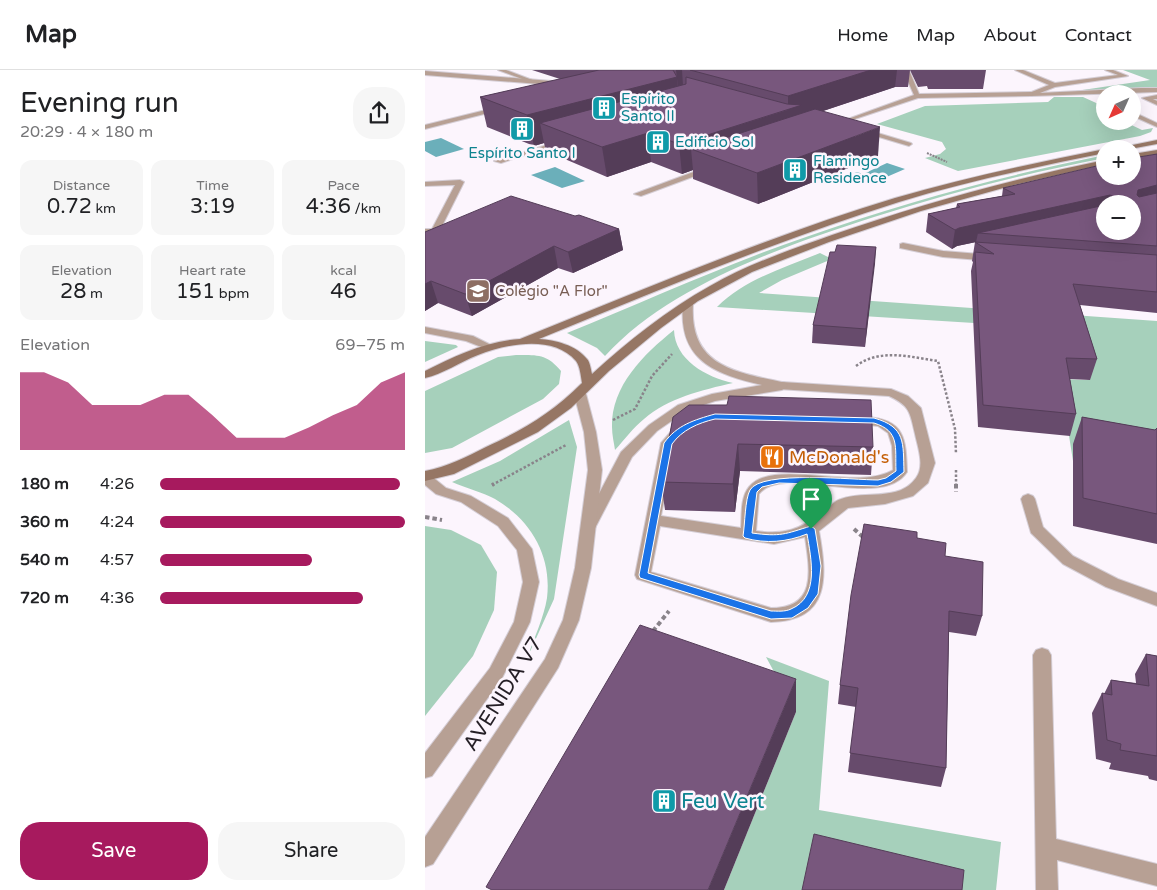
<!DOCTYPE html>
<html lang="en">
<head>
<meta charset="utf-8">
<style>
  :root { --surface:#fff; --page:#f6f6f6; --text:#202124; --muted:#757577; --line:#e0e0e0; --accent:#a71a5e }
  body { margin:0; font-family:"Varela Round",sans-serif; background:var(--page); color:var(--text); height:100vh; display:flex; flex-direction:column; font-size:19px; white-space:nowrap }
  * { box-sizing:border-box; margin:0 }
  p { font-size:16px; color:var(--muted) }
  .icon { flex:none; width:28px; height:28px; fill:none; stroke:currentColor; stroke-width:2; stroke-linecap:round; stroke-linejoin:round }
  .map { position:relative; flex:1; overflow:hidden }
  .side { display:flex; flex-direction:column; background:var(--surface); width:425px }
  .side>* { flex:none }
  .needle { width:32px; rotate:225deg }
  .controls { position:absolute; left:671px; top:15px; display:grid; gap:10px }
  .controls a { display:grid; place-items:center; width:45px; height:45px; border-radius:50%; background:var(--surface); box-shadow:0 5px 20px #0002; font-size:25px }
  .pin { position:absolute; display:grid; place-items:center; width:42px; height:42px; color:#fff; margin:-51px -21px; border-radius:50% 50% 50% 0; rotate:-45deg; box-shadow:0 0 5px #0007 }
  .pin .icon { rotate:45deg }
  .round { display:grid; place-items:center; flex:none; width:52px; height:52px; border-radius:20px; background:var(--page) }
  .summary { display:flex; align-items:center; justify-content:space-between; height:85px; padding:0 20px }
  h1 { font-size:28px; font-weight:600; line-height:38px }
  .stats { display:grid; grid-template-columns:repeat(3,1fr); gap:8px; height:85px; padding:5px 20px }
  .stats div { display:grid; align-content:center; border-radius:12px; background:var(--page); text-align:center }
  .stats b { font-size:21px; font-weight:600 }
  .stats small { font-size:14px; font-weight:400 }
  .stats p { font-size:14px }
  .chart { height:140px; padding:10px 20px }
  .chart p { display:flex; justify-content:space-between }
  .chart svg { width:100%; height:90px; margin-top:5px; fill:var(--accent); opacity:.7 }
  .button { display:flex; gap:10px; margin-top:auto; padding:10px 20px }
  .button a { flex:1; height:58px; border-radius:20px; background:var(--accent); color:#fff; font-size:20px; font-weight:600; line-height:58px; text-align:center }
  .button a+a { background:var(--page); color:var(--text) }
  ul { padding:0 20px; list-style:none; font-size:16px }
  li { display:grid; grid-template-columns:80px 60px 1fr; align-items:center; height:38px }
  li i { height:12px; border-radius:6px; background:var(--accent) }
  header { display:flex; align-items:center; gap:30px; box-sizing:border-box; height:70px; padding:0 25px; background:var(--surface); border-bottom:1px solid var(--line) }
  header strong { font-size:24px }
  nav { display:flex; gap:28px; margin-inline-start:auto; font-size:18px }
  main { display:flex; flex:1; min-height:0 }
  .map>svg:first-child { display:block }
  .green { fill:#a6d0bb }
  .water { fill:#6bafba }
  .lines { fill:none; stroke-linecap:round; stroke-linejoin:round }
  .service-casing { stroke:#d5ced6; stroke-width:2 }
  .minor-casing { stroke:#d5ced6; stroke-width:2 }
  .tertiary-casing { stroke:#d5ced6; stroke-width:2 }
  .secondary-casing { stroke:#d5ced6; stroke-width:2 }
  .path-far2 { stroke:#89838a; stroke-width:2; stroke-dasharray:2 1; stroke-linecap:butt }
  .path-far1 { stroke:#89838a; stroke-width:2.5; stroke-dasharray:2.5 2; stroke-linecap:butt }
  .path { stroke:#89838a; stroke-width:4; stroke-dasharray:4.5 3; stroke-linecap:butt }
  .service { fill:#b7a094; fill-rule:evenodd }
  .minor { fill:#b7a094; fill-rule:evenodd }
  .tertiary { fill:#b7a094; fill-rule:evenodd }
  .secondary { fill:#967664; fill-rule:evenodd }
  .wall { fill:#674b6c; fill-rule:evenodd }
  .shaded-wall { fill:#543d58 }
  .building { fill:#78577d; stroke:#543d58 }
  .route { fill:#1a73e8; stroke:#fff; fill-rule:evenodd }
  .labels { text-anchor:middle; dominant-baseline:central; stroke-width:5; stroke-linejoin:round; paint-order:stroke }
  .far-culture-label { font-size:15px; fill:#0d838f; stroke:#fcf5fd; text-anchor:start }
  .far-education-label { font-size:15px; fill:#785e54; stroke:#fcf5fd; text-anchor:start }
  .food-label { font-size:18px; fill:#c56008; stroke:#fcf5fd; text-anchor:start }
  .near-street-label { font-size:21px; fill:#251f26; stroke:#fcf5fd }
  .near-culture-label { font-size:21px; fill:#0d838f; stroke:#fcf5fd; text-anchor:start }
</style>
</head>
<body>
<header>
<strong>Map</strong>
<nav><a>Home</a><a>Map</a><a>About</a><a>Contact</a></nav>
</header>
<main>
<section class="side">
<div class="summary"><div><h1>Evening run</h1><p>20:29 · 4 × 180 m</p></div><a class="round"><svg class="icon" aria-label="share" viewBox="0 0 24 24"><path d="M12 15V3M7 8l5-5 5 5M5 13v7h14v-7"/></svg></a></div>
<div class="stats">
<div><p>Distance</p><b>0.72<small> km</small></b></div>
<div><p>Time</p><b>3:19</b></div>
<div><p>Pace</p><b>4:36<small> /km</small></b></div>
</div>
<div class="stats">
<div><p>Elevation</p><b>28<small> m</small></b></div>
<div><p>Heart rate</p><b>151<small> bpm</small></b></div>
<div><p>kcal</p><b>46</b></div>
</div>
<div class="chart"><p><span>Elevation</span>69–75 m</p>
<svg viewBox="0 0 160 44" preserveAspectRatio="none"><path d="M0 44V6L10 6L20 11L30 22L40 22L50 22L60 17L70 17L80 27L90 38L100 38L110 38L120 33L130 27L140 22L150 11L160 6V44z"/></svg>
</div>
<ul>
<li><b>180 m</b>4:26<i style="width:98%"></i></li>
<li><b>360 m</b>4:24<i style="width:100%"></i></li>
<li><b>540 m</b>4:57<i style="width:62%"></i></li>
<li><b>720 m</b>4:36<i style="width:83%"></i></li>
</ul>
<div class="button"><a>Save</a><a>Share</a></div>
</section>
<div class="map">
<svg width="732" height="820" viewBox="0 0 732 820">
  <rect width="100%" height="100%" fill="#fcf5fd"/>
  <g class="green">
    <path d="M698,0H732V18C703,18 674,23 644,22L725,10Z"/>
    <polygon points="629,27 658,27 680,37 680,51 698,51 717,60 728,58 726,62 715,66 533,101 500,88 515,84 521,79 517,72 452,54 500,36 623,32"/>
    <path d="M680,85V88C602,103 525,123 449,147C359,176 245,215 180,286L172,278L142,263C221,231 299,195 381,167C479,132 578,106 680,85Z"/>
    <path d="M395,183L407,189L357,210L334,223L732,251V376L672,394L648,391L635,309L664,310L549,253L292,237C320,209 359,198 395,183Z"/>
    <path d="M249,260C250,290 281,307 308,313C277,320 243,328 219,349C208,358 200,369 190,380C189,373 187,365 187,357C186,316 219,284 249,260Z"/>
    <polygon points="0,271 31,275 33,277 0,292"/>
    <path d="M91,285C113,285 122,284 136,301L134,314L118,329L27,378L0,383V321L73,287Z"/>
    <path d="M144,350L152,377L129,529L103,586C109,568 119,547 122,528C127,486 106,450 70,429C57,422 41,418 27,412L75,391Z"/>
    <polygon points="0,456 26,460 56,475 72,502 69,540 48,586 0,646"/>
    <polygon points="341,587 404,611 394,740 576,772 571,820 299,820 371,642"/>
  </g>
  <g class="water">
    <polygon points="16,68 39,79 11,87 0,81 0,72"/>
    <polygon points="462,93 480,99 450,112 427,104 432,102 438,104"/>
    <polygon points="130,97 160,111 137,118 106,105"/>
  </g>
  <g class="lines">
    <defs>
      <g id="service">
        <polygon points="73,0 81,0 110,11 105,12"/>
        <polygon points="590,0 598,0 630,13 693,5 680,0 688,0 703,6 630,17 615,23 716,18 732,18 732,22 606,26 604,23 624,15"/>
        <polygon points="732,25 732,29 728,29 732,31 732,35 717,28"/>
        <polygon points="708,42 732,53 732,57 708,46"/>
        <polygon points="35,110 39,112 14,162 10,165 0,165 0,159 7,159 30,115 0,116 0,112"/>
        <path d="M357,312L466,319L483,326L496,338L510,393L503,413L488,426L460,434L423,438L394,461C402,506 406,551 346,552L212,509L210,505L236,373L250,357H260L261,360L249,374L236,446L316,458C317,446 315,428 324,417C348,387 431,422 468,400L467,376L463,363L453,356L425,353L423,350C428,345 434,346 441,347C480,349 481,369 482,402C457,441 357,393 334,424L331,461C360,465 374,460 397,442C403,438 409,431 416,429C440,420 474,432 491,408C500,396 493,378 490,364C485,342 485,336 464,326L353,319L351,316L353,313ZM235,456L349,474L380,467C385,501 392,538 346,538L226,502Z"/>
      </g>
      <g id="minor">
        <polygon points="478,0 484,0 494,24 606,22 609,24 606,26 493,28 409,56 409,54 489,25"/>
        <polygon points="0,1 139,12 142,14 139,16 0,5"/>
        <polygon points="77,36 79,37 79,39 0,59 0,55"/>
        <polygon points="436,58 486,73 487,74 484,76 434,61 434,59"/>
        <polygon points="135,71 140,72 76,93 69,91"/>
        <polygon points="282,97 289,99 216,126 209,124"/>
        <polygon points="478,173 518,181 567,185 572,188 567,191 518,187 475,178 475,174"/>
        <path d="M263,231L268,234C264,298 313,302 361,313L363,316L357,320L290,331L261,341L232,361L207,387L169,460L164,461L159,460L157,456L196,382L224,355L253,335L287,324L337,315C289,304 253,290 258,234Z"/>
        <polygon points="603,424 608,426 610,429 618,457 648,486 693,509 732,523 732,536 681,517 638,494 606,463 596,429 598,426"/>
        <polygon points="617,578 623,580 626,585 631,769 732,794 732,816 632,790 633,820 611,820 608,585 611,580"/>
      </g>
      <g id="tertiary">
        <polygon points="0,257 48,266 70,277 64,280 41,271 0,263"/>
        <polygon points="155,320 161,324 171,362 177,400 166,498 154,550 133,598 8,794 0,797 0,767 120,589 138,550 150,498 163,400 159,362 149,324"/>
        <polygon points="0,403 5,405 21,418 46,426 83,448 107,479 114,512 105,552 77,608 7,706 0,708 0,683 65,598 89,552 98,512 92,480 73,456 36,432 11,424 0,415"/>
      </g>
      <g id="secondary">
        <polygon points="732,70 732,74 705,79 688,79"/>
        <path d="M680,79V83C611,97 542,111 474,132C351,171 233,220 114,269C130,270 151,275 162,289C165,292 166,300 167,304C203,271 242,240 285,216C323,194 365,180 407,165C496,134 587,109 680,90V94L589,115L496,141L404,172L327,202L273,231L236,258L184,301L146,338L113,362L29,404L0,411V401C22,397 41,387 61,377C99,359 126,344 157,313C156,307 155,296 151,291C128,264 81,274 53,285C35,292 18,304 0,308V301C30,286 61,271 95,269C219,219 342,167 470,128C539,108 609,93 680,79Z"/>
        <polygon points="732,80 732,84 708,88 708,84"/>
      </g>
    </defs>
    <use href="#service" class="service-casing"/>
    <use href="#minor" class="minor-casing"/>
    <use href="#tertiary" class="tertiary-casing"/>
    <use href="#secondary" class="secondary-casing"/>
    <polyline class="path-far2" points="502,83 522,92"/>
    <g class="path-far1">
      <path d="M431,296C455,278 485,287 513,291L530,359L531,384"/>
      <polyline points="188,350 210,339 227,306 247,284"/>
      <polyline points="531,400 531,415"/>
      <polyline points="67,415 141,375"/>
    </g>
    <g class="path">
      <polyline points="531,414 531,422"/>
      <polyline points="67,415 69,414"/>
      <polyline points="0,447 17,450"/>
      <polyline points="429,459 438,467"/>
      <polyline points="228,561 244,541"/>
    </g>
    <use href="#service" class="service"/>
    <use href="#minor" class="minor"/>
    <use href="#tertiary" class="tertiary"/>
    <use href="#secondary" class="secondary"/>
  </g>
  <g class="wall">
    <polygon points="107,0 485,0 483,17 470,17 398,41 453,86 333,134 268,109 268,100 257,104 226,92 182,107 121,81 119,73 109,76 62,57 55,27 135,9 132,8"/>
    <polygon points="485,0 561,0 558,19 503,19 502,16 493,17"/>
    <path d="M732,84V243L655,235L672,289L665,310L645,309L651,344L645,366L553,357L546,201L548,192L547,191L550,172H551L532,176L527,179L501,162L503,144L531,138L532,134L577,126L578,118ZM680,134H708L680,161Z"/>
    <polygon points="150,146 194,159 198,180 148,203 133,198 47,246 13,233 0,241 0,162"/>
    <polygon points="451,177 440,277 387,273 388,255 410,182"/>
    <polygon points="248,347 448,377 446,405 315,401 310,442 240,440 236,412"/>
    <polygon points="657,347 730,360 732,358 732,474 648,456 648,374"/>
    <polygon points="492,468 520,486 557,546 551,566 524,562 521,698 516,717 423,702 431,637 413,634 415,615"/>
    <polygon points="721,584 732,586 732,711 724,709 723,706 684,699 686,693 671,689 667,643 677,623 679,624 686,610 711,613 710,604"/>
  </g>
  <g class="shaded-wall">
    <polygon points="251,0 257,0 258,16 253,17"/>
    <polygon points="446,0 472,0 470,17 377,48 266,79 268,100 257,104 254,74 363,40 363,26"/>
    <polygon points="252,7 254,35 115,53 119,73 109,76 102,45"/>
    <polygon points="455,57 453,86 333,134 332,103"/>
    <polygon points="223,63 226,92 182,107 177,77"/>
    <polygon points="732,115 732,130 708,137 713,120"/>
    <polygon points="685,125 682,134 680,134 680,141 553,163 551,172 532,176 527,179 530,160 534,158"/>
    <polygon points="194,159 198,180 148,203 143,182"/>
    <polygon points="129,176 133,198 47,246 40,224"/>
    <polygon points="451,177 450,194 440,277 441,259"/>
    <polygon points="6,211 13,233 0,241 0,214"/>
    <polygon points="313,374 315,401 310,442 308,414"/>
    <polygon points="371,609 371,642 299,820 283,820"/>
  </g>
  <g class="building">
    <polygon points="174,0 248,0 252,7 102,45 55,27"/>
    <polygon points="265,0 446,0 363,26"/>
    <polygon points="261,7 362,34 377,35 254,74 223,63 177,77 115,53 261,14"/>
    <polygon points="390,39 455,57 332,103 266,79"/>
    <polygon points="732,84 732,115 713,120 712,125 714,127 732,123 732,176 553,163 680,135 680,161 708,161 708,134 686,134 687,126 685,125 534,158 530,160 503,144 535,137 532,134 590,124 578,118 680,94 680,106 708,106 708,88"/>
    <polygon points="86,126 150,146 154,145 194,159 143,182 129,176 40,224 6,211 0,214 0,162"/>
    <polygon points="550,172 732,185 732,222 648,214 672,289 641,288 651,344 558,335 550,182 569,184"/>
    <polygon points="412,175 451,177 441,259 388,255 405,182 410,182"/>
    <polygon points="304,326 446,330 448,377 313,374 308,414 236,412 248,347 264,335 302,335"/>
    <polygon points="657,347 730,360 732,358 732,444 658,428"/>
    <polygon points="439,454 492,462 492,468 521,473 520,486 558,492 557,546 524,541 521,698 425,683 433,618 415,615 426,525"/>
    <polygon points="215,555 371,609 283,820 67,820 61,817"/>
    <polygon points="721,584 732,586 732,686 695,680 696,674 682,670 677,623 687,625 686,610 724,616"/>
    <polygon points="389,764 539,800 537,820 377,820"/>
  </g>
  <path class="route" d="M290,344L449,348C481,357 478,373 479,402L466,412L453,416L354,413L337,417L332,422L327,463C356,467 360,464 386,456L390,459L396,496L393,524L383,538L367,548L346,549L215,508L214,505L239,373C252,355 269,350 290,344ZM290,349L449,353C475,361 470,377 471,401L461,408L453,410C430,410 336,400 325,420C320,429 320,454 318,466L320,468C341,474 362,472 382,464C386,488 395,527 366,539C360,542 352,541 346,541L223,503L247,374C257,360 273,353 290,349Z"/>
  <defs>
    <symbol id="building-square" viewBox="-11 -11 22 22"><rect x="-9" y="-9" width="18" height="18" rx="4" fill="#0f9aa8" stroke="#fcf5fd"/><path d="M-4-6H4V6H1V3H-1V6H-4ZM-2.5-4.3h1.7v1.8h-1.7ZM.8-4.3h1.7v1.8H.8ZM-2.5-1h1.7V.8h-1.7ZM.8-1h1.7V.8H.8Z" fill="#fff"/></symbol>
    <symbol id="school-square" viewBox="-11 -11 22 22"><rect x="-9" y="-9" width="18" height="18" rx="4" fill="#8d6e63" stroke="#fcf5fd"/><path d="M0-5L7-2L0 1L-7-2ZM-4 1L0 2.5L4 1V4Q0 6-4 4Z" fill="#fff"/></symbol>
    <symbol id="restaurant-square" viewBox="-11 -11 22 22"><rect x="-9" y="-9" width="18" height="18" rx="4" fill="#e8710a" stroke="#fcf5fd"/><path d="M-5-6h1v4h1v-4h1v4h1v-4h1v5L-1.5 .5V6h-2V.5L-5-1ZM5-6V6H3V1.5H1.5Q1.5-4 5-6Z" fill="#fff"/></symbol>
  </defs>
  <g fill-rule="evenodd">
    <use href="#building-square" x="165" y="24" width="28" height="28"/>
    <use href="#building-square" x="83" y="45" width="28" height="28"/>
    <use href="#building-square" x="219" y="58" width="28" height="28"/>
    <use href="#building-square" x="356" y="86" width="28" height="28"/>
    <use href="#school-square" x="39" y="207" width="28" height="28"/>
    <use href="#restaurant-square" x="333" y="373" width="28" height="28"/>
    <use href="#building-square" x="225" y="717" width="28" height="28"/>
  </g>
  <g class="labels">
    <g class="far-culture-label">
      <text x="196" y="29">Espírito<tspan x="196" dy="17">Santo II</tspan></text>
      <text x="250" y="72">Edificio Sol</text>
      <text x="97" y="83" text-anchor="middle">Espírito Santo I</text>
      <text x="388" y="91">Flamingo<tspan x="388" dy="17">Residence</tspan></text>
    </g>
    <g class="far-education-label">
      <text x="70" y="221">Colégio "A Flor"</text>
    </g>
    <g class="food-label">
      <text x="364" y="387">McDonald's</text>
    </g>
    <g class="near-street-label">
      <text transform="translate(78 624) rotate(-58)">AVENIDA V7</text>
    </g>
    <g class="near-culture-label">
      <text x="256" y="731">Feu Vert</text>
    </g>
  </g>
</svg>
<div class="controls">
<a><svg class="needle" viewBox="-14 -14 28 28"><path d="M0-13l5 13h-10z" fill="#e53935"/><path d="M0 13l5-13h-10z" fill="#757577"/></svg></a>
<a>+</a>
<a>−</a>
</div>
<div class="pin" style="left:386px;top:459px;background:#1e9e55"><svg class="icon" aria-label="arrive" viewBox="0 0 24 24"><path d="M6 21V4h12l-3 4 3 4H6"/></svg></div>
</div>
</main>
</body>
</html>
